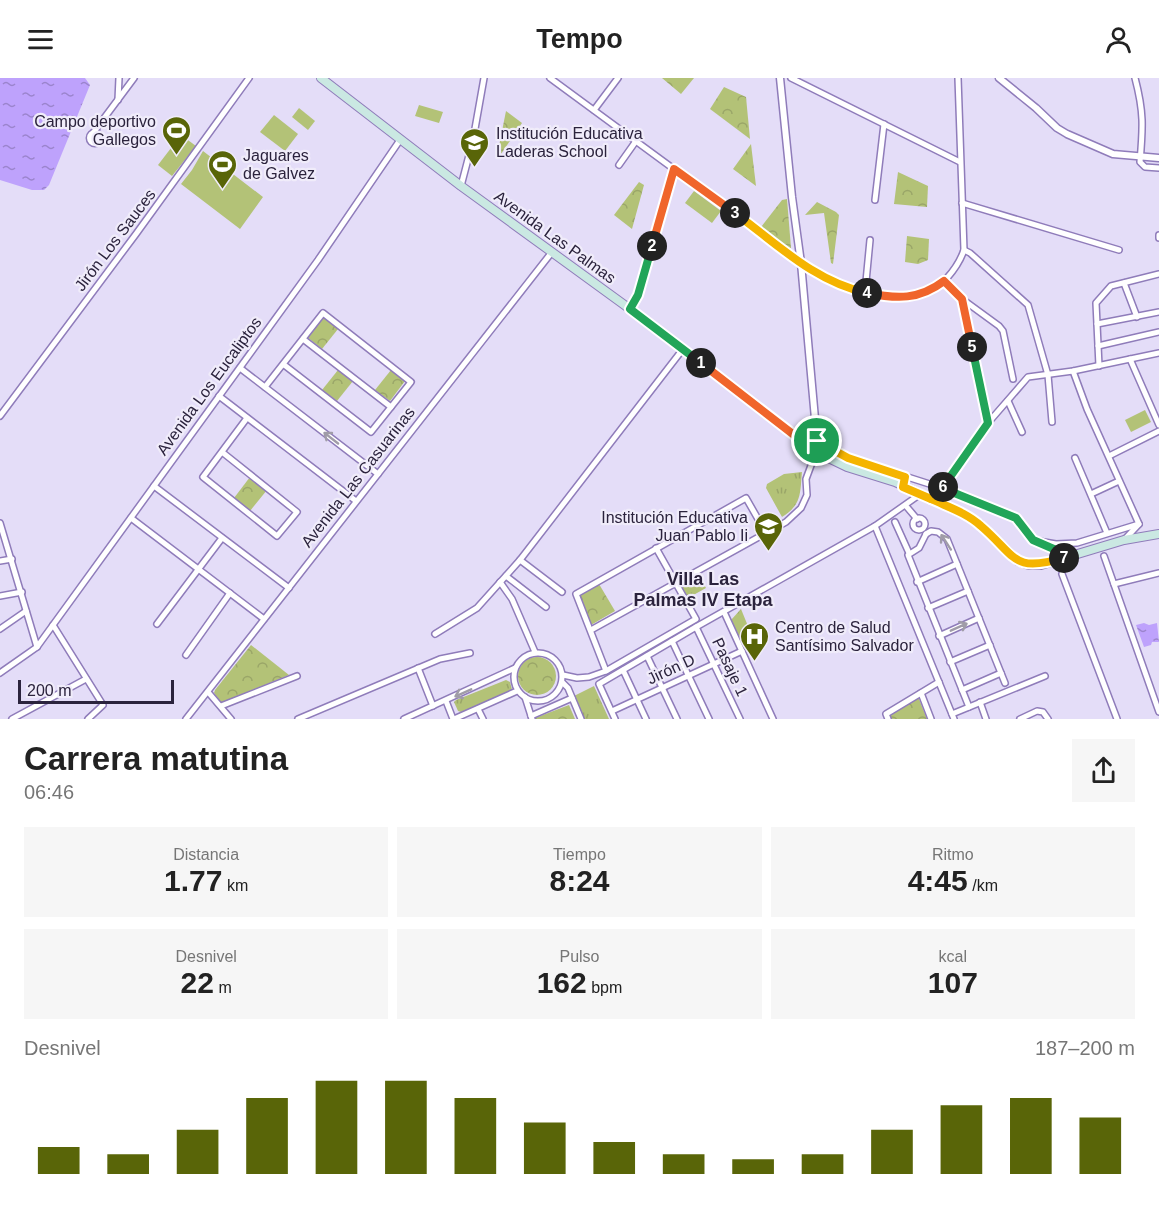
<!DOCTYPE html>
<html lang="es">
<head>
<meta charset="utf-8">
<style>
  :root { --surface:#fff; --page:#f6f6f6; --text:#222; --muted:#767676; --accent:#596508 }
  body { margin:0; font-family:Arial,sans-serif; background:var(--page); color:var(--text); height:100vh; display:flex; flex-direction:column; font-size:22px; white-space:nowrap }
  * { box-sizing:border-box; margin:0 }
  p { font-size:20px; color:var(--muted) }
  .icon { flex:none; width:33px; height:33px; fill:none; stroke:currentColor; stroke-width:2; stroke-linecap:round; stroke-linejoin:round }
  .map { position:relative; height:641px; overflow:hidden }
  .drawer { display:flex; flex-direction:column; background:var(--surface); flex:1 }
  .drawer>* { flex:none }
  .scale { position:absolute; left:18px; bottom:15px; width:156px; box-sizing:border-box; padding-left:6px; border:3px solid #2b233d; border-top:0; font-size:16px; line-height:21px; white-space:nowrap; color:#2b233d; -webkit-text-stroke:4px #f0ecfa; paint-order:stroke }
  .pin { position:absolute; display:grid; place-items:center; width:51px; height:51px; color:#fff; margin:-26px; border:3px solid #fff; border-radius:50%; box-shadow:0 2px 6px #0007 }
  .km { position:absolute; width:30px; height:30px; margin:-15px; border-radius:50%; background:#222; color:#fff; font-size:16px; line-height:30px; text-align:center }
  .round { display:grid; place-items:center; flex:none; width:63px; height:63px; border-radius:0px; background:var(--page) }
  .head { display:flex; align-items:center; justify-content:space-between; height:102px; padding:0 24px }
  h1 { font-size:33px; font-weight:800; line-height:45px }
  .stats { display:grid; grid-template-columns:repeat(3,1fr); gap:9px; height:102px; padding:6px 24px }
  .stats div { display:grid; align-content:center; border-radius:0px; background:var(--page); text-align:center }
  .stats b { font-size:30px; font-weight:800 }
  .stats small { font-size:16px; font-weight:400 }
  .stats p { font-size:16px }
  .chart { height:168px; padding:12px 24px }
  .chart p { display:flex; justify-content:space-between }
  .chart svg { width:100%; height:108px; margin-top:6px; stroke:var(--accent); stroke-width:6 }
  header { display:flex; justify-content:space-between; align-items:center; height:78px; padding:0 24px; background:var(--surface); font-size:27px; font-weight:800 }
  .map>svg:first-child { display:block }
  .grass { fill:url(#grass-tufts) }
  .park { fill:url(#park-crowns) }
  .garden { fill:#b3c277 }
  .water { fill:url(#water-ripples) }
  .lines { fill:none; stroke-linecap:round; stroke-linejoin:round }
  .minor-casing { stroke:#8f7cba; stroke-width:8 }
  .tertiary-casing { stroke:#8f7cba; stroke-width:9 }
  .secondary-casing { stroke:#8f7cba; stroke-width:10 }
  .minor { stroke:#fff; stroke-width:5 }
  .tertiary { stroke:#fff; stroke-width:6 }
  .secondary { stroke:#cae8e2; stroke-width:8 }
  .oneway { stroke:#a09ca8 }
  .split-1-casing { stroke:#fff; stroke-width:12 }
  .split-2-casing { stroke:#fff; stroke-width:12 }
  .split-3-casing { stroke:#fff; stroke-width:12 }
  .split-4-casing { stroke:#fff; stroke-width:12 }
  .split-5-casing { stroke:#fff; stroke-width:12 }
  .split-6-casing { stroke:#fff; stroke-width:12 }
  .split-7-casing { stroke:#fff; stroke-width:12 }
  .split-8-casing { stroke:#fff; stroke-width:12 }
  .split-9-casing { stroke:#fff; stroke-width:12 }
  .split-1 { stroke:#f0652b; stroke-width:8 }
  .split-2 { stroke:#22a559; stroke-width:8 }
  .split-3 { stroke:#f0652b; stroke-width:8 }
  .split-4 { stroke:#f5b400; stroke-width:8 }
  .split-5 { stroke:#f0652b; stroke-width:8 }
  .split-6 { stroke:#22a559; stroke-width:8 }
  .split-7 { stroke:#22a559; stroke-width:8 }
  .split-8 { stroke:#f5b400; stroke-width:8 }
  .split-9 { stroke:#f5b400; stroke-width:8 }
  .labels { text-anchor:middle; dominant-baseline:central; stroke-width:4.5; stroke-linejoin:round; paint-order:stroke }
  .poi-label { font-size:16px; fill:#2b233d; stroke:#f0ecfa; text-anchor:start }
  .street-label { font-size:16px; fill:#2b233d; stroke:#f0ecfa }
  .neighbourhood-label { font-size:18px; font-weight:bold; fill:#2b233d; stroke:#f0ecfa }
</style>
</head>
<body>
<header><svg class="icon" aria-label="menu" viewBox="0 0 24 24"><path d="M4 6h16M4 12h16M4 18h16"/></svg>Tempo<svg class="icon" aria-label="person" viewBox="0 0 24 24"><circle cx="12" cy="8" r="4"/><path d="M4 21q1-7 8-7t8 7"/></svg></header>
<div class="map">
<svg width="1159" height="641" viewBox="0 0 1159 641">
  <defs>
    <pattern id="grass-tufts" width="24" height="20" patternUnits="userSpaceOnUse" patternTransform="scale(1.5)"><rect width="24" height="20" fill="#b3c277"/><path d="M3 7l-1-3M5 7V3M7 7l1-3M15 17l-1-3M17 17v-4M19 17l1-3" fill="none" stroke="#9aa668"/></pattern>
    <pattern id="park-crowns" width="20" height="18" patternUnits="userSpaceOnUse" patternTransform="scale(1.5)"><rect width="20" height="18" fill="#b3c277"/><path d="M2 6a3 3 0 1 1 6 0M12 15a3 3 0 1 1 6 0" fill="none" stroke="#9aa668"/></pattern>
    <pattern id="water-ripples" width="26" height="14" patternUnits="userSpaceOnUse" patternTransform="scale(1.5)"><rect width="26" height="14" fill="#bea2fc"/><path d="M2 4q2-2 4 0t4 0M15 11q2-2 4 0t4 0" fill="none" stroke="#9b84cd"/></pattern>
  </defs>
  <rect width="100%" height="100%" fill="#e4ddf8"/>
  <g class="grass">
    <path d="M802,394C800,415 802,427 782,439L766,410L767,406L784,396Z"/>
    <polygon points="698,496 706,510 688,520 680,506"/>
    <polygon points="506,602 510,604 512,612 511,614 461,634 458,633 454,624 456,622"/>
    <polygon points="594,608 609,641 583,641 574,618"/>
  </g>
  <g class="park">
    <polygon points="662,0 694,0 681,16"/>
    <polygon points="724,9 746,19 750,61 710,31"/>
    <polygon points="506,33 522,45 499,79 497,78"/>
    <polygon points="751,66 756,108 733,91"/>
    <polygon points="898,94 928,108 927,129 894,126"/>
    <polygon points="639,104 644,107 632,151 614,137"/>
    <polygon points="787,121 791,170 788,170 761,149 782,122"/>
    <polygon points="817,124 836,134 839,137 833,186 831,185 824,135 805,137"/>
    <polygon points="907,158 929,161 928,182 918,186 905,184"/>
    <polygon points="323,239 338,251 322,271 307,259"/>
    <polygon points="338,292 353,303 337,323 322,312"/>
    <polygon points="391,292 405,303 390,323 375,312"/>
    <polygon points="250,399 267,412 250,433 234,420"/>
    <polygon points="599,506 615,533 591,547 580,517"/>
    <polygon points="741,531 754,563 742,569 731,542"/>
    <polygon points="251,567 289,597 221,625 214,615 215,612"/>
    <circle cx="537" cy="598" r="19"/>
    <polygon points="916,620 919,621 927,641 891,641 891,637"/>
    <polygon points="569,627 575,641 535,641 535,640"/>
  </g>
  <g class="garden">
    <polygon points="419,27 443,34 439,45 415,38"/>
    <polygon points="299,30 315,43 308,52 292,39"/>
    <polygon points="274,37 298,56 285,73 260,54"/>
    <polygon points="181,57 196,68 172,98 158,87"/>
    <polygon points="203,73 263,119 240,151 181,106 192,92"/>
    <polygon points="694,113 721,133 712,145 685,125"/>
    <polygon points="1145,332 1151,344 1131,354 1125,342"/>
  </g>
  <g class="water">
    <polygon points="0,0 85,0 90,7 49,107 44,112 32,112 0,102"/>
    <polygon points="1144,545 1149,547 1157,545 1159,564 1152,564 1151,567 1144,569 1136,547"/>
  </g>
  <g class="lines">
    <defs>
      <g id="minor">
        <path d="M550,0L818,197C855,215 914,235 947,200C955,191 960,184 964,172L958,0"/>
        <polyline points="791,0 960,84"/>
        <path d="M1135,0C1144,34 1143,49 1140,84L1145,89L1159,90"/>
        <polyline points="118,22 119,0"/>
        <polyline points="594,32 618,0"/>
        <circle cx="95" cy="60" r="5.5"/>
        <polyline points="93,55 134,0"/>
        <polyline points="619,87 636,63"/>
        <polyline points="461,108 473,62 484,0"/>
        <polyline points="875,122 884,46"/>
        <polyline points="962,125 1119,172"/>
        <polyline points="1159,157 1159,160"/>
        <polyline points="964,172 970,175 1028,227 1048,297 1052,344"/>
        <polyline points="944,203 962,221 999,248 1003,253 1013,301"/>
        <polyline points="1124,205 1137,239"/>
        <polyline points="865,214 870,162"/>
        <polyline points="962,221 988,345"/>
        <polyline points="630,231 638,217 674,91"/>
        <polyline points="1097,246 1159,234"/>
        <polyline points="303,261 391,329"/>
        <polyline points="1098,268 1159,254"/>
        <polyline points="1130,281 1159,347"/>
        <polyline points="1099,288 1096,225 1111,208 1159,196"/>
        <polyline points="240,290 378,396"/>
        <polyline points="1073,293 1087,331 1139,446 1125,461"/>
        <polyline points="265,309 323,235 411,304 371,354 283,286"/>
        <polyline points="219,318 356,423"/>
        <polyline points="1008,323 1022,354"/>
        <polyline points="0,338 136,156 249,0"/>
        <polyline points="817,363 848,380 942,410 1013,439 1021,445 1033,462 1069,477"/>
        <polyline points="222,374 297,434 277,458 203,399 247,340"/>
        <polyline points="1109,378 1159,353"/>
        <polyline points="1075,380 1107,455"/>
        <polyline points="154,408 289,510"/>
        <polyline points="942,410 988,345 1028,299 1073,293 1159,275"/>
        <polyline points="1091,416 1119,403"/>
        <polyline points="906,428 917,441"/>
        <polyline points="131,440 264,541"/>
        <circle cx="919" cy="446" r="6"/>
        <polyline points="895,444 909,475"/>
        <polyline points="0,445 37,569"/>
        <polyline points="875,448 954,641"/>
        <polyline points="926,456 919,470 908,477 969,629"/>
        <polyline points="926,456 931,453 938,454 947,461 1005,605"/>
        <polyline points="1038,463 1056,466 1077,465 1139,446"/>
        <polyline points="1104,478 1159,634"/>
        <polyline points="520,482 562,514"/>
        <polyline points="0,483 12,481"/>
        <polyline points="1062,496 1117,641"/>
        <polyline points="506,498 546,529"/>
        <polyline points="500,504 512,521 535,574"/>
        <polyline points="917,504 957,486"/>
        <polyline points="1114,506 1159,495"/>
        <polyline points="0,518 22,514"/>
        <polyline points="928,530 968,513"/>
        <polyline points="724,534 773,641"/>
        <polyline points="157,546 222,460"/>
        <polyline points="53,547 103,627 88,641"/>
        <polyline points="696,549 740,641"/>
        <polyline points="0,551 26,533"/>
        <polyline points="591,552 786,444 801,430 807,417 806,401 816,374"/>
        <polyline points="435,556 477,530 520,482 683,271"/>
        <polyline points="939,558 979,540"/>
        <polyline points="672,563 709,641"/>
        <circle cx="538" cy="599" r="24"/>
        <polyline points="186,577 230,515"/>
        <polyline points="647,578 677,641"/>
        <polyline points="950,584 990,567"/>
        <polyline points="418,590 433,628"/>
        <polyline points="623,592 646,641"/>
        <polyline points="606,593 576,516 746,420 766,455"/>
        <polyline points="0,595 37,569 318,182 400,62"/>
        <polyline points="563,597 577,600 589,599 606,593 696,541 656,470"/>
        <polyline points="562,604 568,610 581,641"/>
        <polyline points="962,612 1001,595"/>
        <polyline points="208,614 231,641"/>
        <polyline points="921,615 931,641"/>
        <polyline points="525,619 532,641"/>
        <polyline points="446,623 453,641"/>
        <polyline points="980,624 986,641"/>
        <polyline points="221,628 297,598"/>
        <polyline points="478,631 483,641"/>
        <polyline points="612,633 742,573"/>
        <polyline points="952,636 1045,598"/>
        <polyline points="531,638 572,620"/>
        <polyline points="12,641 86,601"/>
        <polyline points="186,641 552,174"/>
        <polyline points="298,641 440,581 470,575"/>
        <polyline points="404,641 515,590"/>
        <polyline points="454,641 517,613"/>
        <polyline points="615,641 599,606 696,549 875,448 919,417"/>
        <polyline points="888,641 886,636 939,604"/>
        <polyline points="1020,641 1037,633 1043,634 1048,641"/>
      </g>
      <g id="tertiary">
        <polyline points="780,0 792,119 801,185 817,363 816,374"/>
        <polyline points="999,0 1036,30 1057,50 1067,56 1113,76 1159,80"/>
      </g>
      <polyline id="secondary" points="321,0 461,108 630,231 816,374 847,389 895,404 965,437 980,446 1018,483 1029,487 1041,487 1124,462 1159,456"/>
    </defs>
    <use href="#minor" class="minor-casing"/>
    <use href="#tertiary" class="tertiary-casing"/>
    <use href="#secondary" class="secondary-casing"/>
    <use href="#minor" class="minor"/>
    <use href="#tertiary" class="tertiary"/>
    <use href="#secondary" class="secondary"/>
  </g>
  <defs><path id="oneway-shaft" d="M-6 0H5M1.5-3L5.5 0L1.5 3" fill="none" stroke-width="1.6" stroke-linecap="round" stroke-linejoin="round" transform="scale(1.5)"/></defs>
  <g class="oneway">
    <use href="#oneway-shaft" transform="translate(331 360) rotate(-142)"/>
    <use href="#oneway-shaft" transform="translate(946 464) rotate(-123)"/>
    <use href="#oneway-shaft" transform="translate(959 549) rotate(-24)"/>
    <use href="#oneway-shaft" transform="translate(463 615) rotate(156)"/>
  </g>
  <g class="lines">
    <defs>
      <polyline id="split-1" points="701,285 816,374 817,363"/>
      <polyline id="split-2" points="652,168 638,217 630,231 701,285"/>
      <polyline id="split-3" points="652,168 674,91 735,135"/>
      <path id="split-4" d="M735,135C777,166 815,204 867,215"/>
      <path id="split-5" d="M867,215C897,221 919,222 944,203L962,221L972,269"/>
      <polyline id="split-6" points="943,409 988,345 972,269"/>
      <polyline id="split-7" points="943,409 942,410 1016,440 1033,462 1070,478 1064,480"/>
      <path id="split-8" d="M931,421C948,429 967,435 981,448C1017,479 1012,495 1064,480"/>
      <polyline id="split-9" points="817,363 848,380 905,399 903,409 931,421"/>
    </defs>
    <use href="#split-1" class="split-1-casing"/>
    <use href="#split-2" class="split-2-casing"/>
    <use href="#split-3" class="split-3-casing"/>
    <use href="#split-4" class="split-4-casing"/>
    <use href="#split-5" class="split-5-casing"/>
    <use href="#split-6" class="split-6-casing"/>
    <use href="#split-7" class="split-7-casing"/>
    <use href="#split-8" class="split-8-casing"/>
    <use href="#split-9" class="split-9-casing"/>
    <use href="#split-1" class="split-1"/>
    <use href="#split-2" class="split-2"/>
    <use href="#split-3" class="split-3"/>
    <use href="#split-4" class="split-4"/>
    <use href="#split-5" class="split-5"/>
    <use href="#split-6" class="split-6"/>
    <use href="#split-7" class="split-7"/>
    <use href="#split-8" class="split-8"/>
    <use href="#split-9" class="split-9"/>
  </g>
  <defs>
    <symbol id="stadium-pin" viewBox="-11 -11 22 30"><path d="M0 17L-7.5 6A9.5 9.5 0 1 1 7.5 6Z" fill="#596508" stroke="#f0ecfa"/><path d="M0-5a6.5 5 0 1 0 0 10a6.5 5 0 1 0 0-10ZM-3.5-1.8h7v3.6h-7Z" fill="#fff"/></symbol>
    <symbol id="school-pin" viewBox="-11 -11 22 30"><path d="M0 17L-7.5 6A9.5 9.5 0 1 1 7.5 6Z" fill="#596508" stroke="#f0ecfa"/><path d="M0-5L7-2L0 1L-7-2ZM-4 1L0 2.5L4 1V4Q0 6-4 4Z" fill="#fff"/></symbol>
    <symbol id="hospital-pin" viewBox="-11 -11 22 30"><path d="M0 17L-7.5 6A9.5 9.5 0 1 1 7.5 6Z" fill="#596508" stroke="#f0ecfa"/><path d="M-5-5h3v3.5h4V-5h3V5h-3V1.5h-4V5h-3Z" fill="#fff"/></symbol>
  </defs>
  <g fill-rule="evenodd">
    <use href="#stadium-pin" x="160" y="36" width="33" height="45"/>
    <use href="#school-pin" x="458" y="48" width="33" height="45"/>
    <use href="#stadium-pin" x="206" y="70" width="33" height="45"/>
    <use href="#school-pin" x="752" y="432" width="33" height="45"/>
    <use href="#hospital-pin" x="738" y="542" width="33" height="45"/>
  </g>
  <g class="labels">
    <g class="poi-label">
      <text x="156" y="43" text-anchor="end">Campo deportivo<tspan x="156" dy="18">Gallegos</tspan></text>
      <text x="496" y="55">Institución Educativa<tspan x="496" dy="18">Laderas School</tspan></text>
      <text x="243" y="77">Jaguares<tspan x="243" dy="18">de Galvez</tspan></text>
      <text x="748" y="439" text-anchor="end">Institución Educativa<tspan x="748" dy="18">Juan Pablo Ii</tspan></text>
      <text x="775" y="549">Centro de Salud<tspan x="775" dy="18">Santísimo Salvador</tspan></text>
    </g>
    <g class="street-label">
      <text transform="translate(555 159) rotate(36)">Avenida Las Palmas</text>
      <text transform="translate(115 162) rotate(-53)">Jirón Los Sauces</text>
      <text transform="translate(209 308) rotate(-54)">Avenida Los Eucaliptos</text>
      <text transform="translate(358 399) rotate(-52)">Avenida Las Casuarinas</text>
      <text transform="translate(730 589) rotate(65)">Pasaje 1</text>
      <text transform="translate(671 591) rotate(-25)">Jirón D</text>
    </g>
    <g class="neighbourhood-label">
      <text x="703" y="501">Villa Las<tspan x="703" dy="21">Palmas IV Etapa</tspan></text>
    </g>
  </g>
</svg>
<div class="scale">200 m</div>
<div class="pin" style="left:817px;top:363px;background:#1e9e55"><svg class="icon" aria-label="arrive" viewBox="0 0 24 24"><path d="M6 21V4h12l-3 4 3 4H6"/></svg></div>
<b class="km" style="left:701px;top:285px">1</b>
<b class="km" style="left:652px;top:168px">2</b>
<b class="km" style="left:735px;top:135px">3</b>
<b class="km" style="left:867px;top:215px">4</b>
<b class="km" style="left:972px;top:269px">5</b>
<b class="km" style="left:943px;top:409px">6</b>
<b class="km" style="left:1064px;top:480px">7</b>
</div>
<section class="drawer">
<div class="head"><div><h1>Carrera matutina</h1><p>06:46</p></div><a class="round"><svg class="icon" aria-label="share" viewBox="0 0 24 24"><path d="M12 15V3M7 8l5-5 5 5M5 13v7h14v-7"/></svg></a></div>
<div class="stats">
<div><p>Distancia</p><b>1.77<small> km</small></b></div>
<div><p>Tiempo</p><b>8:24</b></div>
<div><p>Ritmo</p><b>4:45<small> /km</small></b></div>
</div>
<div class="stats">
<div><p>Desnivel</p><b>22<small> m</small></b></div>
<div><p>Pulso</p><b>162<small> bpm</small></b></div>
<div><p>kcal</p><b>107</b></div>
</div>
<div class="chart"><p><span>Desnivel</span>187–200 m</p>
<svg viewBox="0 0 160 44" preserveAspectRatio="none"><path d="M5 44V33M15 44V36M25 44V26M35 44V13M45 44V6M55 44V6M65 44V13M75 44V23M85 44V31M95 44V36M105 44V38M115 44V36M125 44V26M135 44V16M145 44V13M155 44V21"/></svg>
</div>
</section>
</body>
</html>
